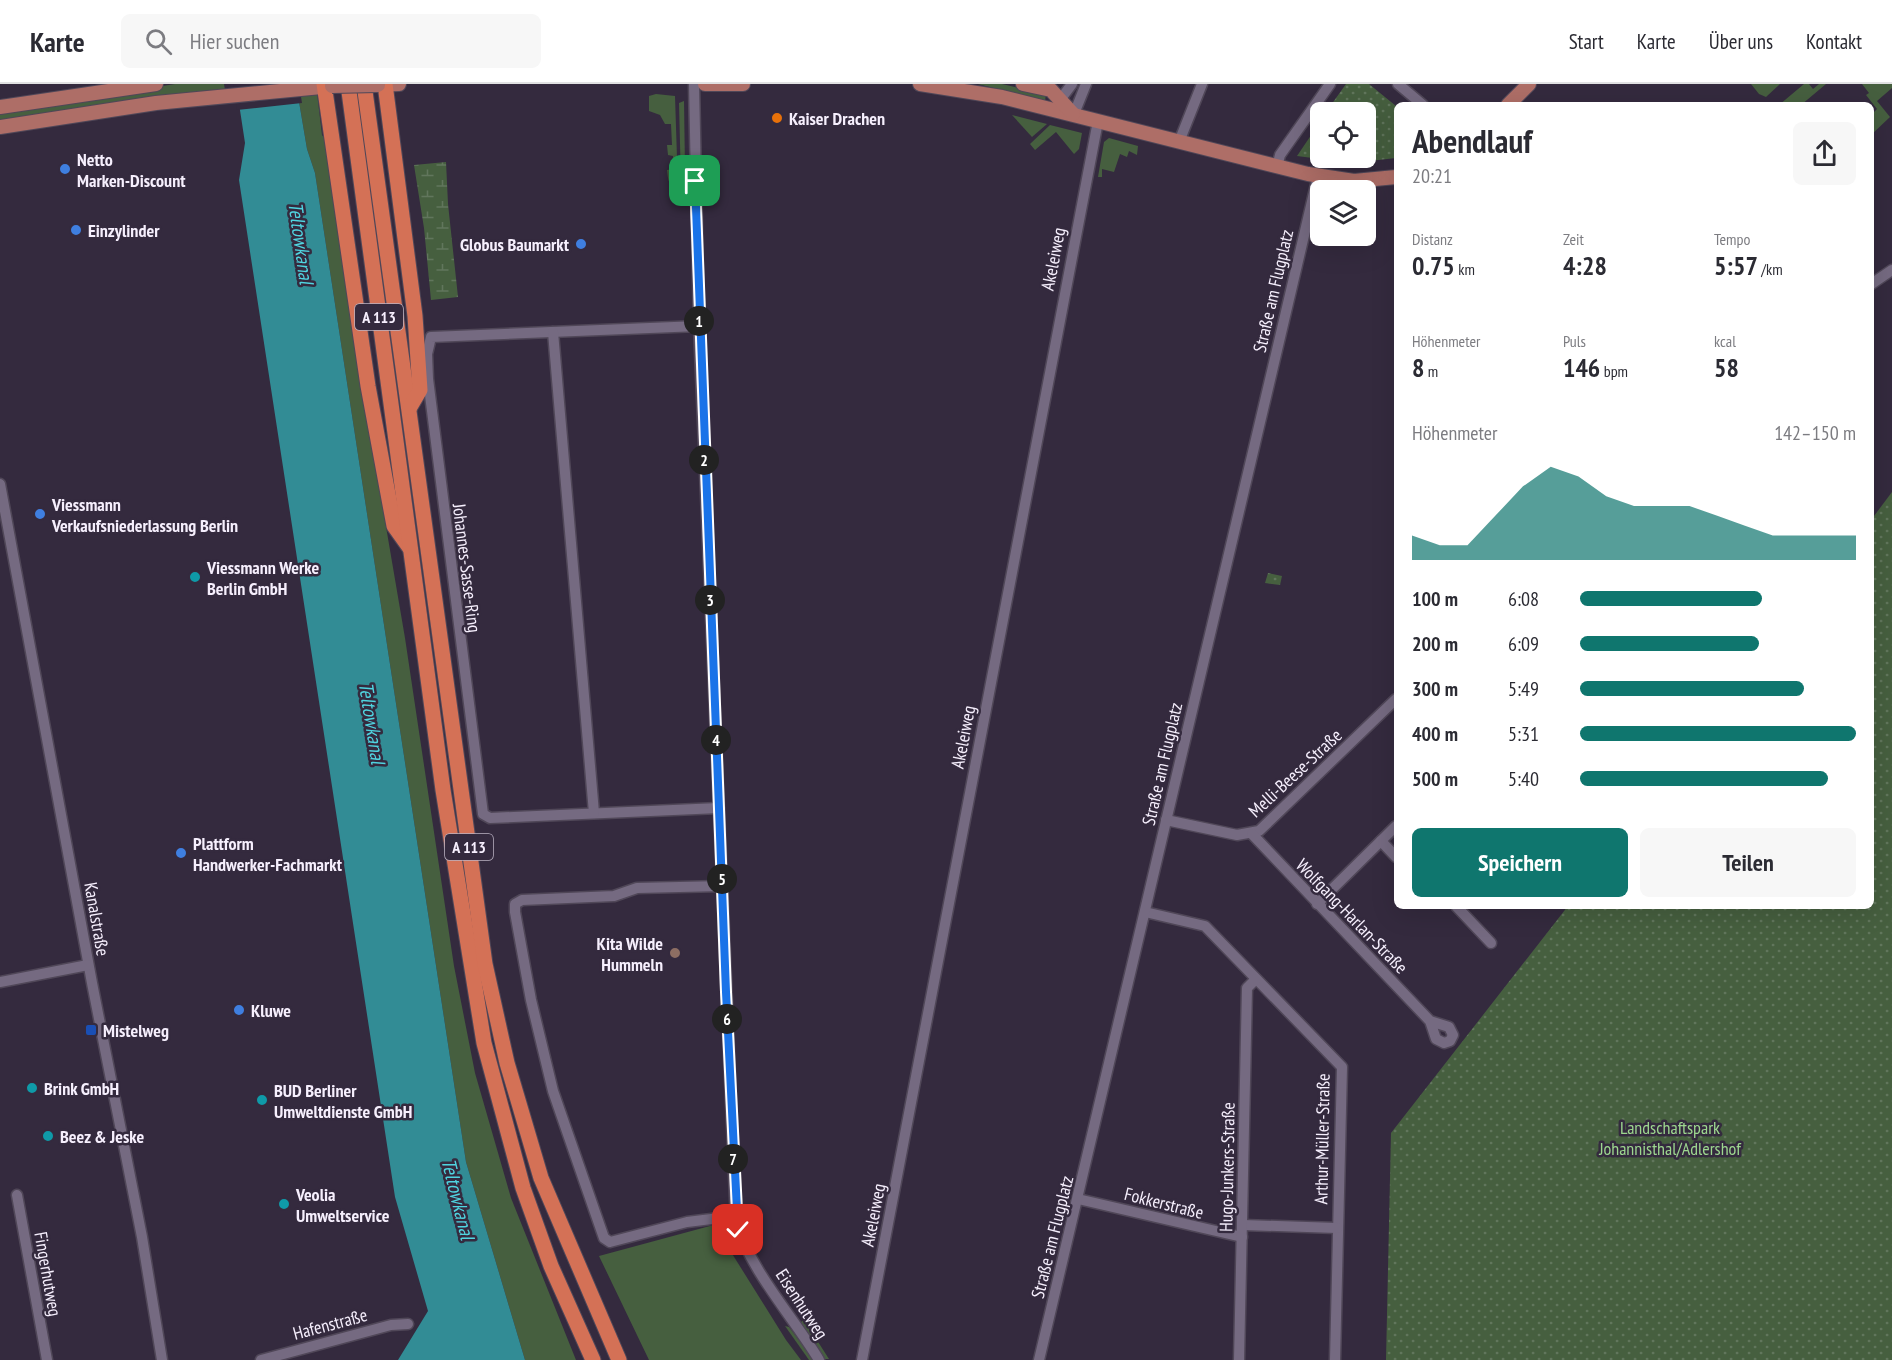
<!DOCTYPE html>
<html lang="de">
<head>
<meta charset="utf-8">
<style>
  :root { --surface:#fff; --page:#f7f7f7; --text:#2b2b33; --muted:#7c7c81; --line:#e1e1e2; --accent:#0f766e }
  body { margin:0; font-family:"PT Sans Narrow",sans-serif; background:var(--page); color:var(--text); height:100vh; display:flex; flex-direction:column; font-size:22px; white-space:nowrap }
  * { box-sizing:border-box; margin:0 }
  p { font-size:20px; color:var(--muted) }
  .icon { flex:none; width:33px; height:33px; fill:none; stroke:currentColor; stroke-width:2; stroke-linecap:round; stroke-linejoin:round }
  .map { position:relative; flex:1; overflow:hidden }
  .sheet { position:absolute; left:1394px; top:18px; width:480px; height:807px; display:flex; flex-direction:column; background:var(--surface); border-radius:9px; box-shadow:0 6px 24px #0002 }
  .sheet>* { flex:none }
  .buttons { position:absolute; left:1310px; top:18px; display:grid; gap:12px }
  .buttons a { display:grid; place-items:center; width:66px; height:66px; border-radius:9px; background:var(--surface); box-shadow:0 6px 24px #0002; font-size:30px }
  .pin { position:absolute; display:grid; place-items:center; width:51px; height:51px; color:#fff; margin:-26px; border-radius:12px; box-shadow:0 3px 9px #0006 }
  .km { position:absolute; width:30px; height:30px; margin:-15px; border-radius:50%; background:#222; color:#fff; font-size:16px; line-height:30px; text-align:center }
  .round { display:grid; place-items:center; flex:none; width:63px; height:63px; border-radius:9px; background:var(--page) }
  .overview { display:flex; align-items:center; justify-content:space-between; height:102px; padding:0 18px }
  h1 { font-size:33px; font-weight:700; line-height:45px }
  .stats { display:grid; grid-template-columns:repeat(3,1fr); gap:9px; height:102px; padding:6px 18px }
  .stats div { display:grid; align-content:center }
  .stats b { font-size:26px; font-weight:700 }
  .stats small { font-size:16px; font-weight:400 }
  .stats p { font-size:16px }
  .chart { height:168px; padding:12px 18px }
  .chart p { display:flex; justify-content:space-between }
  .chart svg { width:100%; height:108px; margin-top:6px; fill:var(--accent); opacity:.7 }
  .cta { display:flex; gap:12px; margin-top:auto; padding:12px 18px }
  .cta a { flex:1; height:69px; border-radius:9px; background:var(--accent); color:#fff; font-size:24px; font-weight:700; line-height:69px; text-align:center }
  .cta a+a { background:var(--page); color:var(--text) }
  ul { padding:0 18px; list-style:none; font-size:20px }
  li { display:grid; grid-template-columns:96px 72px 1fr; align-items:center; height:45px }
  li i { height:15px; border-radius:8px; background:var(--accent) }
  header { display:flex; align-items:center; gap:36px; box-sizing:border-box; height:84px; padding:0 30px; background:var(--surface); border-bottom:2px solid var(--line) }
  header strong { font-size:28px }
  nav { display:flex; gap:33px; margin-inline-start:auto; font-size:21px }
  .search { width:420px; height:54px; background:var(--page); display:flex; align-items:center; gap:15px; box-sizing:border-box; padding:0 21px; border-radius:9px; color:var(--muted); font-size:22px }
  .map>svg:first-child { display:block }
  .grass { fill:#465f3f }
  .wetland { fill:url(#wetland-marsh) }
  .park { fill:url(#park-dots) }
  .water { fill:#328c95 }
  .pier { fill:#342a3e }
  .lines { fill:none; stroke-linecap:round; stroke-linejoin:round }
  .minor-casing { stroke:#504758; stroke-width:13 }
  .major-casing { stroke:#504758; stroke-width:16 }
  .highway-casing { stroke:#504758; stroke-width:17 }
  .minor { stroke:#756a81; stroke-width:10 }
  .major { stroke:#ae6e67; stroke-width:14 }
  .highway { stroke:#d47156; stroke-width:15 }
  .major-bridge-casing { stroke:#504758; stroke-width:16; stroke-linecap:butt }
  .major-bridge { stroke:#ae6e67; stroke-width:14 }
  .route-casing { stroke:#fff; stroke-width:12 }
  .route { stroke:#1a73e8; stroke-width:8 }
  .food-dot { fill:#e8710a; stroke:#342a3e; stroke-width:2 }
  .shop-dot { fill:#3f7fe0; stroke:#342a3e; stroke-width:2 }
  .culture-dot { fill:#0f9aa8; stroke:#342a3e; stroke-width:2 }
  .education-dot { fill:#8d6e63; stroke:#342a3e; stroke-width:2 }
  .transit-dot { fill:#1a4fb4; stroke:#342a3e; stroke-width:2 }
  .labels { text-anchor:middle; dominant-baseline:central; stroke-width:5; stroke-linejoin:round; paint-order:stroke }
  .shield { fill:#342a3e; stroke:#bcb4c4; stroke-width:1.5 }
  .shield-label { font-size:16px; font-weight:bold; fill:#f6effd }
  .poi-label { font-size:18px; font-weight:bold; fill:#f6effd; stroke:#342a3e; text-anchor:start }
  .street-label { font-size:18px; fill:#f6effd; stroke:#342a3e }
  .park-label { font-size:18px; fill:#9dd78f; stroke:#342a3e }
  .water-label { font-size:20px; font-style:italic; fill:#50d4e0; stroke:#342a3e }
</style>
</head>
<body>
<header>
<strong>Karte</strong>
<div class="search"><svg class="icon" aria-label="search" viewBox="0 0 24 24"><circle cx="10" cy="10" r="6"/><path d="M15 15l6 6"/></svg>Hier suchen</div>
<nav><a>Start</a><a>Karte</a><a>Über uns</a><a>Kontakt</a></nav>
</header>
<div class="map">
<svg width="1892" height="1276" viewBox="0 0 1892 1276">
  <defs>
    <pattern id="wetland-marsh" width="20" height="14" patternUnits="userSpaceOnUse" patternTransform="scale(1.5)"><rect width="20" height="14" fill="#465f3f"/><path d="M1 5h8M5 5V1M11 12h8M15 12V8" fill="none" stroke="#61765c"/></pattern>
    <pattern id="park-dots" width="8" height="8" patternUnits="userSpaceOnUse" patternTransform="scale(1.5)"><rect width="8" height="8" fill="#465f3f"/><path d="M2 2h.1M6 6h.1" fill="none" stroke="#61765c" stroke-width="1.8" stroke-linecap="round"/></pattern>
  </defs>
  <rect width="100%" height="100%" fill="#342a3e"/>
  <g class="grass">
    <polygon points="175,0 224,0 225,6 0,39 0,28"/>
    <polygon points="296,0 316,0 322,51 328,59 361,296 405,554 454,882 475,989 511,1114 576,1276 525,1276 466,1078 315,89 307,65"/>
    <polygon points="978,0 1002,0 1046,10 1045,17"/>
    <polygon points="1751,0 1780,0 1766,13 1759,10"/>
    <polygon points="1804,0 1809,0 1813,5 1819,0 1826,0 1801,21 1779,21"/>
    <polygon points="1862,0 1892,0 1892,4 1877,17 1890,33 1871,51 1871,31 1877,25 1866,11 1869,9"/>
    <path d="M656,10L675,12L678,105C668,103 668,94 667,86L673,85V72L668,71L667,61H672L671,40H665L660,31L649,27V12Z"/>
    <polygon points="684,17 685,85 681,100 679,19"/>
    <polygon points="1012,31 1047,40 1032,53"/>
    <polygon points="1050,41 1082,49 1079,65 1074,70 1056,48 1035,66 1030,60"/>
    <polygon points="1109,54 1138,62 1137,71 1129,67 1127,73 1120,70 1114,88 1102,85 1102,93 1098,93 1104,58"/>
    <polygon points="721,1139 721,1152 786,1256 801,1276 649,1276 599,1172"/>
    <polygon points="804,1236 829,1275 824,1275 798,1240"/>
    <polygon points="785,1242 789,1243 814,1276 809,1276"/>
  </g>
  <polygon class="wetland" points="446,78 448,120 458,213 431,216 424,144 414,81"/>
  <g class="park">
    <polygon points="1346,0 1369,0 1396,22 1396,74 1352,79 1297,72 1320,38 1320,74 1365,74 1365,28 1326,28"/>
    <polygon points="1892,408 1892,1276 1386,1276 1391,1049 1568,822 1870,822 1871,436"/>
    <polygon points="1268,489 1282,492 1280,501 1265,499"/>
  </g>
  <polygon class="water" points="236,0 296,0 307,65 315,89 466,1078 525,1276 398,1276 428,1227 395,1113 239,96 245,59"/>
  <polygon class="pier" points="233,0 299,0 302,19 237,26"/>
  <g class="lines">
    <defs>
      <g id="minor">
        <path d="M694,0L699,242L736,1138C750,1186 794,1234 819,1276"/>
        <polyline points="1398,0 1423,21"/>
        <polyline points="1060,16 1072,0"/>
        <polyline points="1074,30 1086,0"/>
        <polyline points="1179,58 1202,0"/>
        <polyline points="1277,83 1280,71 1330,0"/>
        <polyline points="1870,201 1892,186"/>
        <polyline points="699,242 431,253 427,270 428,295 483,730 490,734 719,724"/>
        <polyline points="553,248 594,729"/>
        <polyline points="0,400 92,899 142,1153 162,1276"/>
        <polyline points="1166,736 1237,751 1259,747 1396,615"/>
        <polyline points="1252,750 1430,937 1449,943 1453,951 1450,957 1444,959 1436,955 1430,937"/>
        <polyline points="1381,757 1396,773"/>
        <polyline points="722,802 637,804 614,812 522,816 515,820 515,828 531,916 553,1007 604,1154 610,1158 687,1138 736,1132"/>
        <polyline points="1317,820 1396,742"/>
        <polyline points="1456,822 1491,859"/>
        <polyline points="1145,828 1205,842 1342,983 1335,1276"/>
        <polyline points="0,898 88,881"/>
        <polyline points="17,1111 47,1276"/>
        <polyline points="1078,1115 1242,1153"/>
        <polyline points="1243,1141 1337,1144"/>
        <polyline points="261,1276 391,1241 408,1240"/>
        <polyline points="862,1276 1098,37"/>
        <polyline points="1039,1276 1318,92"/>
        <polyline points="1239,1276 1247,904 1256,895"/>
      </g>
      <g id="major">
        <polyline points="705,0 743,0"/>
        <polyline points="920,0 1002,13 1308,90 1354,97 1396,93"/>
        <polyline points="1023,0 1051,6 1073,30"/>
        <polyline points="378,1 399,0"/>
        <polyline points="1508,21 1529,0"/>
        <polyline points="0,23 156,0"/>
        <polyline points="0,43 156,19 332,2"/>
      </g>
      <g id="highway">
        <polyline points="324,0 368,302 394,442 409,463"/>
        <polyline points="348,0 443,706 484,959 523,1104 551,1182 593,1276"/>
        <polyline points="364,0 485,880 507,979 541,1094 619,1276"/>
        <polyline points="385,0 415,232 420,306 410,323"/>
      </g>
    </defs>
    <use href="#minor" class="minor-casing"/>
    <use href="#major" class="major-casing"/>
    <use href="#highway" class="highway-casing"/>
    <use href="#minor" class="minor"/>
    <use href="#major" class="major"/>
    <use href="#highway" class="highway"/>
    <defs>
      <polyline id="major-bridge" points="332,2 378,1"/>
    </defs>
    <use href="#major-bridge" class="major-bridge-casing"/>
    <use href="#major-bridge" class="major-bridge"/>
  </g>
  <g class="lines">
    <defs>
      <polyline id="route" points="695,97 726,908 738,1146"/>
    </defs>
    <use href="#route" class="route-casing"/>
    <use href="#route" class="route"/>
  </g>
  <circle class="food-dot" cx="777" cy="34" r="6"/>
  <g class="shop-dot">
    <circle cx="65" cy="85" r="6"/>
    <circle cx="76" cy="146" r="6"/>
    <circle cx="581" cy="160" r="6"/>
    <circle cx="40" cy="430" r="6"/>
    <circle cx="181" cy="769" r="6"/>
    <circle cx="239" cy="926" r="6"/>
  </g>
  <g class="culture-dot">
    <circle cx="195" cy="493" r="6"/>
    <circle cx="32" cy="1004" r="6"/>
    <circle cx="262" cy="1016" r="6"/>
    <circle cx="48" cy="1052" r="6"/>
    <circle cx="284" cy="1120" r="6"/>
  </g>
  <circle class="education-dot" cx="675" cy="869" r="6"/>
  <rect class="transit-dot" x="85" y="940" width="12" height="12" rx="3"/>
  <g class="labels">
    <g class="shield">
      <rect x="355" y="220" width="48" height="26" rx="4.5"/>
      <rect x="445" y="750" width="48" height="26" rx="4.5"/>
    </g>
    <g class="shield-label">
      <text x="379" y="233">A 113</text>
      <text x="469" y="763">A 113</text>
    </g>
    <g class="poi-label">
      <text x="789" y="34">Kaiser Drachen</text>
      <text x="77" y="75">Netto<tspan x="77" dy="21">Marken-Discount</tspan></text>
      <text x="88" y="146">Einzylinder</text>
      <text x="569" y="160" text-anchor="end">Globus Baumarkt</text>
      <text x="52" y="420">Viessmann<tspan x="52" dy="21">Verkaufsniederlassung Berlin</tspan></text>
      <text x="207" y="483">Viessmann Werke<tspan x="207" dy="21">Berlin GmbH</tspan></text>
      <text x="193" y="759">Plattform<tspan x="193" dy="21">Handwerker-Fachmarkt</tspan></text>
      <text x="663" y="859" text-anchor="end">Kita Wilde<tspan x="663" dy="21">Hummeln</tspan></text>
      <text x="251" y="926">Kluwe</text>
      <text x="103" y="946">Mistelweg</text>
      <text x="44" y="1004">Brink GmbH</text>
      <text x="274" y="1006">BUD Berliner<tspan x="274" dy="21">Umweltdienste GmbH</tspan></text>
      <text x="60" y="1052">Beez &amp; Jeske</text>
      <text x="296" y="1110">Veolia<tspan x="296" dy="21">Umweltservice</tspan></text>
    </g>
    <g class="street-label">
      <text transform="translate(1053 175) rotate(-79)">Akeleiweg</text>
      <text transform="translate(1273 207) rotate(-77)">Straße am Flugplatz</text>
      <text transform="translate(467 484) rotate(83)">Johannes-Sasse-Ring</text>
      <text transform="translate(963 653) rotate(-79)">Akeleiweg</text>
      <text transform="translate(1162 680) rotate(-77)">Straße am Flugplatz</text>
      <text transform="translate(1295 689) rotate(-43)">Melli-Beese-Straße</text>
      <text transform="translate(1352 832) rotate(46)">Wolfgang-Harlan-Straße</text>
      <text transform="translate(97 835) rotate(80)">Kanalstraße</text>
      <text transform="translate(1322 1055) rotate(-89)">Arthur-Müller-Straße</text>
      <text transform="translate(1227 1083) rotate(-89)">Hugo-Junkers-Straße</text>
      <text transform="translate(1164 1119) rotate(14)">Fokkerstraße</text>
      <text transform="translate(873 1131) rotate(-79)">Akeleiweg</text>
      <text transform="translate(1052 1153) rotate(-76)">Straße am Flugplatz</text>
      <text transform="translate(48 1190) rotate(80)">Fingerhutweg</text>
      <text transform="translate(802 1220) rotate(57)">Eisenhutweg</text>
      <text transform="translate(330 1240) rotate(-15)">Hafenstraße</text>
    </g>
    <g class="park-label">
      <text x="1670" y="1043">Landschaftspark<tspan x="1670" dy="21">Johannisthal/Adlershof</tspan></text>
    </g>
    <g class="water-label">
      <text transform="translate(301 159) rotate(82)">Teltowkanal</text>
      <text transform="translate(372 639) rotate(81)">Teltowkanal</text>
      <text transform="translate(458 1115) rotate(76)">Teltowkanal</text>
    </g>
  </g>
</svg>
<div class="buttons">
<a><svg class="icon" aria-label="locate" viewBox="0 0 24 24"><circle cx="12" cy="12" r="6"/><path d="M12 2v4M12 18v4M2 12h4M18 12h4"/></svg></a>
<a><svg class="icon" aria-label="layers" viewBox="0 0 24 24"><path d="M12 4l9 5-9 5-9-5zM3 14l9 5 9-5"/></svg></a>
</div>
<div class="pin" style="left:695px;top:97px;background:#1e9e55"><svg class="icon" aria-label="arrive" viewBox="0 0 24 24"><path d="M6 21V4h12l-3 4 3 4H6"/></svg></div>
<div class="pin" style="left:738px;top:1146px;background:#d93025"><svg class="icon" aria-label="check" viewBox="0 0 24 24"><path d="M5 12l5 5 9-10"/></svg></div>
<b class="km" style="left:699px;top:237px">1</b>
<b class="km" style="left:704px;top:376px">2</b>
<b class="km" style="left:710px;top:516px">3</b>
<b class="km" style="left:716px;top:656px">4</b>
<b class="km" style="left:722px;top:795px">5</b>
<b class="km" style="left:727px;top:935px">6</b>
<b class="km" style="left:733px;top:1075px">7</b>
<section class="sheet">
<div class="overview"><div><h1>Abendlauf</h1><p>20:21</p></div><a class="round"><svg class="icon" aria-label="share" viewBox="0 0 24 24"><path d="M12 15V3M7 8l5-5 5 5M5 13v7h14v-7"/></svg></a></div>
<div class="stats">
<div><p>Distanz</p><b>0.75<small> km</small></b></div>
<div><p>Zeit</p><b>4:28</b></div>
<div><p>Tempo</p><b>5:57<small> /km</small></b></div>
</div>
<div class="stats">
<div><p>Höhenmeter</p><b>8<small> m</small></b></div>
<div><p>Puls</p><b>146<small> bpm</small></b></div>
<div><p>kcal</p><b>58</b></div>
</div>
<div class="chart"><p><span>Höhenmeter</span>142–150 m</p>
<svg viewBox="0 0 160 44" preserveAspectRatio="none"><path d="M0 44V34L10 38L20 38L30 26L40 14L50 6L60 10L70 18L80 22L90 22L100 22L110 26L120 30L130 34L140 34L150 34L160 34V44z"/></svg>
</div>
<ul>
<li><b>100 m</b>6:08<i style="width:66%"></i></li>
<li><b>200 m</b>6:09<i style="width:65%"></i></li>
<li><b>300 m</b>5:49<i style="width:81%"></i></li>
<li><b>400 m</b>5:31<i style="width:100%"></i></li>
<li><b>500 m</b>5:40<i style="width:90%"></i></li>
</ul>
<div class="cta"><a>Speichern</a><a>Teilen</a></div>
</section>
</div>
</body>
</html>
